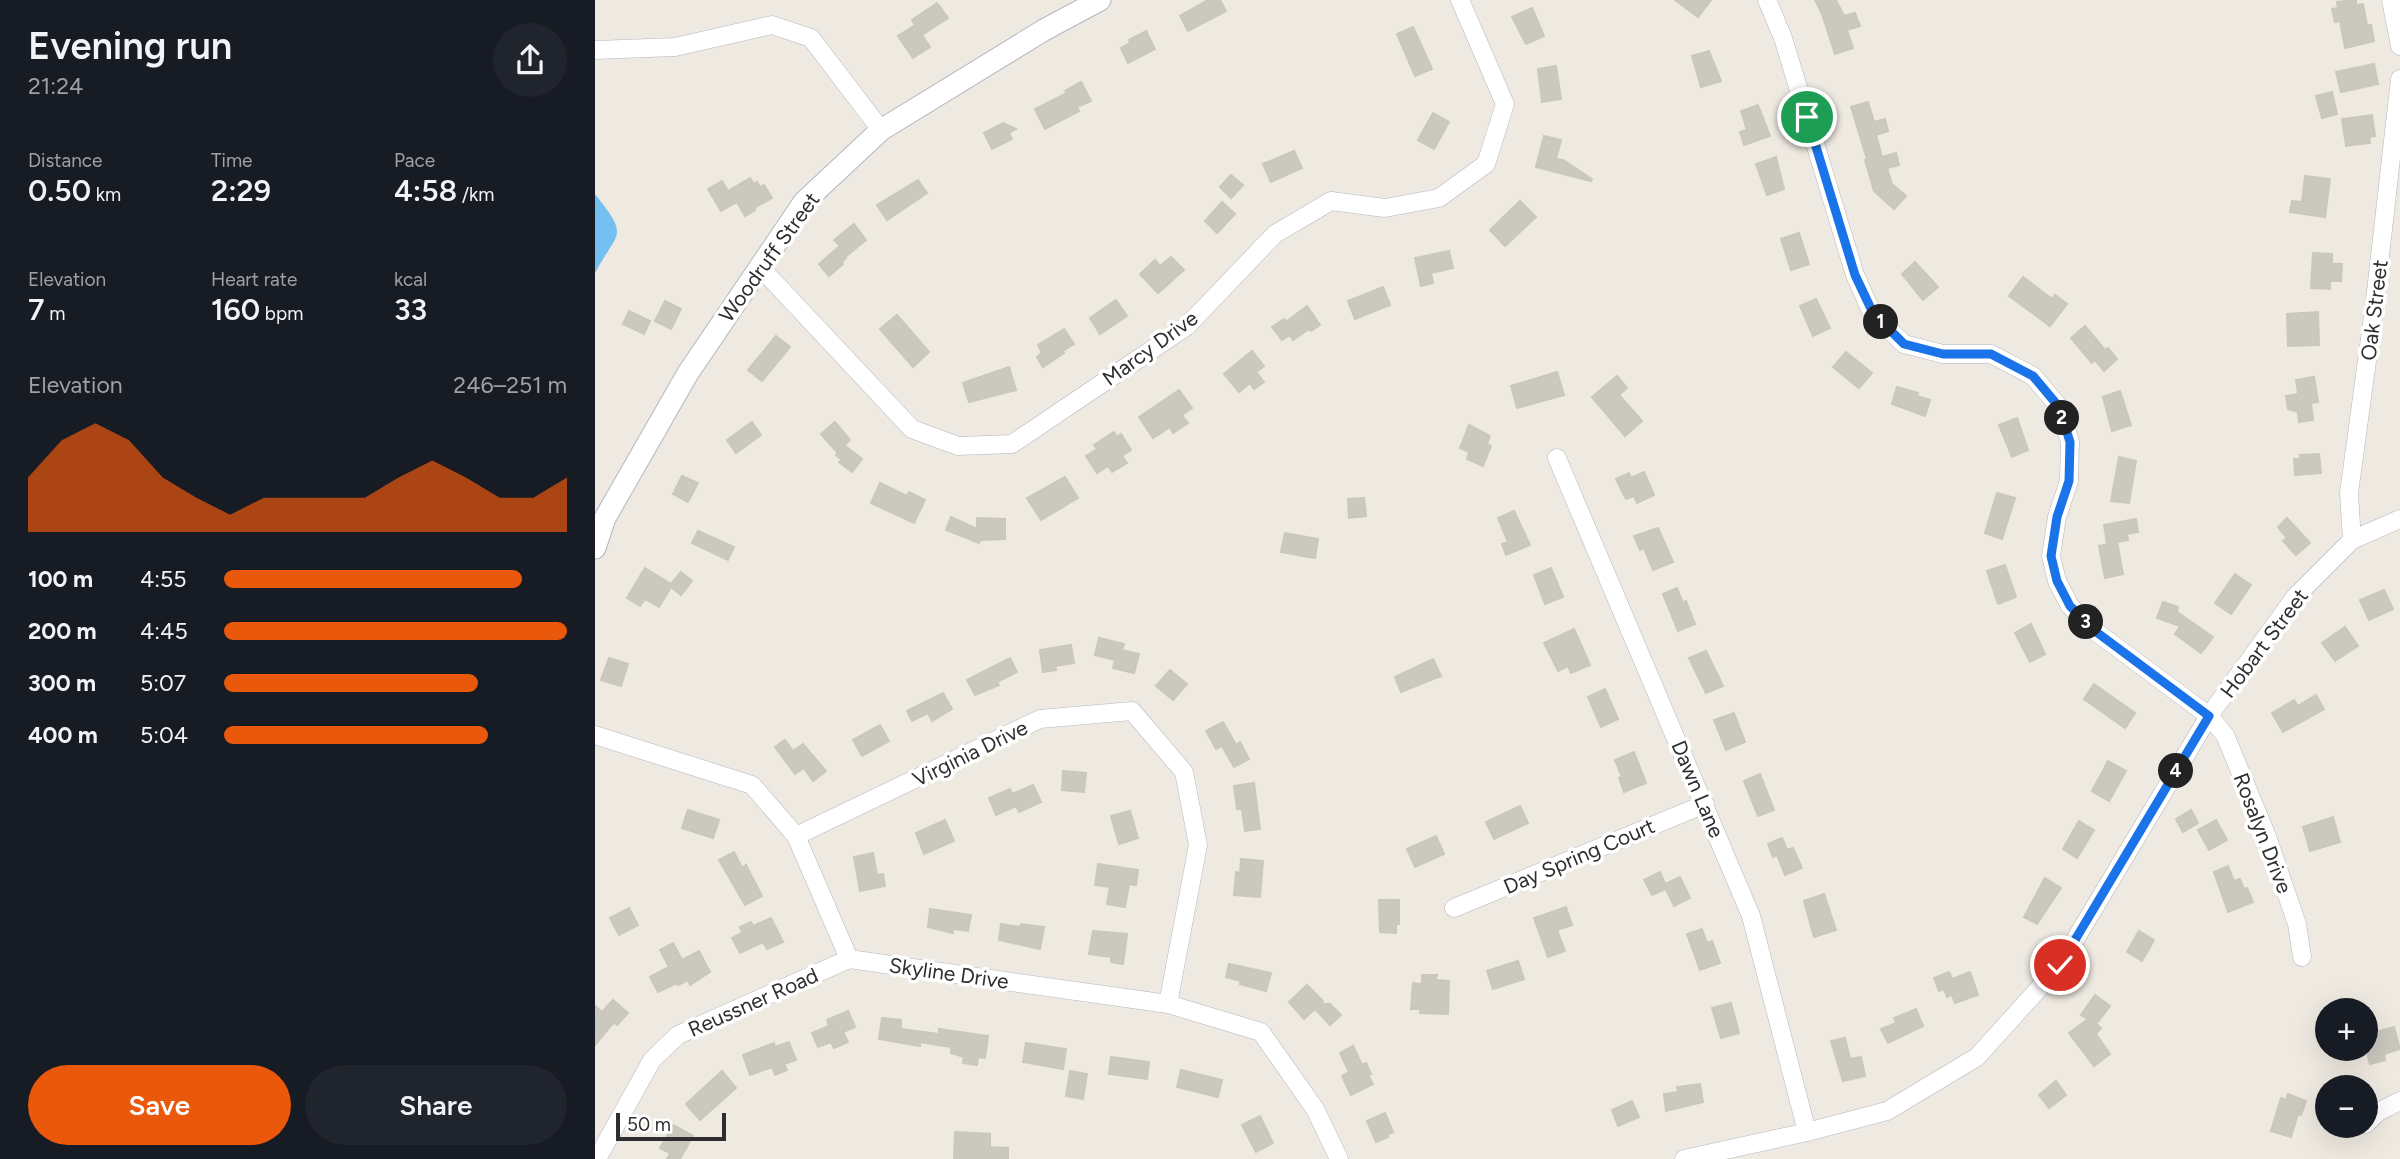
<!DOCTYPE html>
<html lang="en">
<head>
<meta charset="utf-8">
<style>
  :root { --surface:#171b24; --page:#20242c; --text:#f1f3f6; --muted:#9ea1a6; --accent:#ea580c }
  body { margin:0; font-family:Figtree,sans-serif; background:var(--page); color:var(--text); height:100vh; display:flex; flex-direction:column; font-size:26px; white-space:nowrap }
  * { box-sizing:border-box; margin:0 }
  p { font-size:23px; color:var(--muted) }
  .icon { flex:none; width:38px; height:38px; fill:none; stroke:currentColor; stroke-width:2; stroke-linecap:round; stroke-linejoin:round }
  .map { position:relative; flex:1; overflow:hidden }
  .panel { display:flex; flex-direction:column; background:var(--surface); width:595px }
  .panel>* { flex:none }
  .fabs { position:absolute; left:1720px; top:998px; display:grid; gap:14px }
  .fabs a { display:grid; place-items:center; width:63px; height:63px; border-radius:50%; background:var(--surface); box-shadow:0 7px 28px #0002; font-size:35px }
  .scale { position:absolute; left:21px; bottom:18px; width:110px; box-sizing:border-box; padding-left:7px; border:4px solid #2e2e2e; border-top:0; font-size:19px; line-height:24px; white-space:nowrap; color:#2e2e2e; -webkit-text-stroke:5px #fff; paint-order:stroke }
  .pin { position:absolute; display:grid; place-items:center; width:60px; height:60px; color:#fff; margin:-30px; border:4px solid #fff; border-radius:50%; box-shadow:0 2px 7px #0007 }
  .km { position:absolute; width:35px; height:35px; margin:-18px; border-radius:50%; background:#222; color:#fff; font-size:19px; line-height:35px; text-align:center }
  .round { display:grid; place-items:center; flex:none; width:74px; height:74px; border-radius:37px; background:var(--page) }
  .headline { display:flex; align-items:center; justify-content:space-between; height:119px; padding:0 28px }
  h1 { font-size:38px; font-weight:600; line-height:52px }
  .metrics { display:grid; grid-template-columns:repeat(3,1fr); gap:10px; height:119px; padding:7px 28px }
  .metrics div { display:grid; align-content:center }
  .metrics b { font-size:30px; font-weight:600 }
  .metrics small { font-size:19px; font-weight:400 }
  .metrics p { font-size:19px }
  .chart { height:196px; padding:14px 28px }
  .chart p { display:flex; justify-content:space-between }
  .chart svg { width:100%; height:126px; margin-top:7px; fill:var(--accent); opacity:.7 }
  .action { display:flex; gap:14px; margin-top:auto; padding:14px 28px }
  .action a { flex:1; height:80px; border-radius:42px; background:var(--accent); color:#fff; font-size:28px; font-weight:600; line-height:80px; text-align:center }
  .action a+a { background:var(--page); color:var(--text) }
  ul { padding:0 28px; list-style:none; font-size:23px }
  li { display:grid; grid-template-columns:112px 84px 1fr; align-items:center; height:52px }
  li i { height:18px; border-radius:9px; background:var(--accent) }
  main { display:flex; flex:1; min-height:0 }
  .map>svg:first-child { display:block }
  .water { fill:#74c0f0 }
  .building { fill:#cbc8bf; stroke:#cbc7ba; stroke-width:2 }
  .lines { fill:none; stroke-linecap:round; stroke-linejoin:round }
  .minor-casing { stroke:#b4b5c1; stroke-width:19 }
  .tertiary-casing { stroke:#b4b5c1; stroke-width:23 }
  .minor { stroke:#fff; stroke-width:18 }
  .tertiary { stroke:#fff; stroke-width:21 }
  .route-casing { stroke:#fff; stroke-width:14 }
  .route { stroke:#1a73e8; stroke-width:9 }
  .labels { text-anchor:middle; dominant-baseline:central; stroke-width:7; stroke-linejoin:round; paint-order:stroke }
  .street-label { font-size:21px; fill:#2e2e2e; stroke:#fff }
</style>
</head>
<body>
<main>
<section class="panel">
<div class="headline"><div><h1>Evening run</h1><p>21:24</p></div><a class="round"><svg class="icon" aria-label="share" viewBox="0 0 24 24"><path d="M12 15V3M7 8l5-5 5 5M5 13v7h14v-7"/></svg></a></div>
<div class="metrics">
<div><p>Distance</p><b>0.50<small> km</small></b></div>
<div><p>Time</p><b>2:29</b></div>
<div><p>Pace</p><b>4:58<small> /km</small></b></div>
</div>
<div class="metrics">
<div><p>Elevation</p><b>7<small> m</small></b></div>
<div><p>Heart rate</p><b>160<small> bpm</small></b></div>
<div><p>kcal</p><b>33</b></div>
</div>
<div class="chart"><p><span>Elevation</span>246–251 m</p>
<svg viewBox="0 0 160 44" preserveAspectRatio="none"><path d="M0 44V25L10 12L20 6L30 12L40 25L50 32L60 38L70 32L80 32L90 32L100 32L110 25L120 19L130 25L140 32L150 32L160 25V44z"/></svg>
</div>
<ul>
<li><b>100 m</b>4:55<i style="width:87%"></i></li>
<li><b>200 m</b>4:45<i style="width:100%"></i></li>
<li><b>300 m</b>5:07<i style="width:74%"></i></li>
<li><b>400 m</b>5:04<i style="width:77%"></i></li>
</ul>
<div class="action"><a>Save</a><a>Share</a></div>
</section>
<div class="map">
<svg width="1805" height="1159" viewBox="0 0 1805 1159">
  <rect width="100%" height="100%" fill="#efeae1"/>
  <path class="water" d="M0,194C35,238 23,230 0,273Z"/>
  <g class="building">
    <polygon points="613,0 625,0 631,11 593,31 585,16"/>
    <polygon points="1080,0 1116,0 1103,17"/>
    <polygon points="1220,0 1241,0 1249,16 1260,13 1265,26 1252,30 1258,48 1240,54 1227,14"/>
    <polygon points="1761,0 1761,5 1768,4 1772,25 1776,25 1779,41 1750,48 1745,21 1740,22 1737,9 1743,8 1742,2"/>
    <polygon points="342,3 353,18 327,35 335,47 318,58 303,36 320,25 317,20"/>
    <polygon points="937,8 949,36 931,44 917,17"/>
    <polygon points="818,27 837,69 820,76 802,34"/>
    <polygon points="551,31 560,49 533,63 526,48 535,43 534,40"/>
    <polygon points="1114,51 1126,81 1106,87 1097,56"/>
    <polygon points="1779,64 1783,84 1746,92 1741,72"/>
    <polygon points="961,66 966,99 947,102 943,69"/>
    <polygon points="486,82 496,101 482,107 484,111 450,129 440,109 472,93 470,91"/>
    <polygon points="1737,92 1742,114 1727,118 1721,96"/>
    <polygon points="1273,102 1279,122 1290,119 1293,131 1281,135 1287,157 1301,153 1304,165 1292,168 1297,184 1311,196 1299,209 1279,191 1270,160 1272,159 1256,107"/>
    <polygon points="1163,105 1175,136 1149,145 1145,132 1152,130 1146,111"/>
    <polygon points="838,113 854,122 839,149 823,140"/>
    <polygon points="1777,115 1780,136 1774,137 1775,143 1751,146 1747,119"/>
    <polygon points="408,123 421,129 414,133 417,139 397,149 389,133"/>
    <polygon points="949,136 966,140 961,159 968,160 997,179 996,181 941,167"/>
    <polygon points="699,151 707,168 676,182 668,164"/>
    <polygon points="1181,157 1189,189 1172,195 1161,164"/>
    <polygon points="636,175 648,185 636,198 625,187"/>
    <polygon points="1710,176 1735,179 1730,217 1695,212 1697,201 1707,202"/>
    <polygon points="155,178 159,184 162,182 165,187 169,185 177,198 159,208 160,210 150,216 142,202 126,211 113,189 127,181 133,191"/>
    <polygon points="323,180 332,193 292,220 282,205"/>
    <polygon points="925,201 941,217 910,246 895,230"/>
    <polygon points="627,202 640,214 622,233 610,221"/>
    <polygon points="259,224 271,240 250,257 251,258 246,263 248,264 234,276 224,264 245,246 239,240"/>
    <polygon points="1204,233 1214,264 1196,270 1186,239"/>
    <polygon points="854,251 858,268 836,273 838,283 826,286 820,258"/>
    <polygon points="1718,253 1737,254 1737,264 1747,264 1746,281 1735,281 1735,289 1716,288"/>
    <polygon points="576,257 589,270 563,293 545,274 560,260 565,266"/>
    <polygon points="1320,262 1343,287 1328,300 1307,274"/>
    <polygon points="1428,277 1457,299 1460,295 1472,304 1455,326 1414,296"/>
    <polygon points="788,287 795,305 760,319 753,301"/>
    <polygon points="1221,299 1235,328 1218,336 1205,306"/>
    <polygon points="521,300 532,316 505,334 495,318"/>
    <polygon points="70,301 86,309 76,329 60,321"/>
    <polygon points="712,306 725,325 716,331 714,329 698,340 695,335 687,340 677,327 689,319 691,322"/>
    <polygon points="34,311 55,321 49,334 28,324"/>
    <polygon points="1723,312 1724,345 1693,346 1692,314"/>
    <polygon points="302,315 334,352 318,367 285,329"/>
    <polygon points="1490,326 1510,350 1513,348 1522,359 1509,371 1500,360 1497,363 1476,338"/>
    <polygon points="469,329 479,344 468,351 469,353 448,367 442,357 447,353 443,345"/>
    <polygon points="181,336 195,347 167,381 153,370"/>
    <polygon points="657,351 669,366 661,372 669,382 659,389 655,383 644,392 629,374"/>
    <polygon points="1251,352 1277,373 1264,388 1238,367"/>
    <polygon points="414,367 421,390 374,402 368,383"/>
    <polygon points="962,372 969,395 922,408 916,386"/>
    <polygon points="1022,376 1032,388 1024,395 1047,421 1030,436 997,397"/>
    <polygon points="1719,377 1723,402 1716,403 1718,420 1704,422 1703,412 1693,409 1691,396 1703,394 1701,380"/>
    <polygon points="1302,387 1323,393 1322,396 1335,400 1330,416 1297,404"/>
    <polygon points="584,390 597,408 587,415 593,423 578,433 575,427 558,438 544,417"/>
    <polygon points="1525,391 1536,425 1517,431 1508,397"/>
    <polygon points="1422,418 1433,450 1417,457 1404,425"/>
    <polygon points="157,422 166,435 141,453 132,440"/>
    <polygon points="240,422 255,440 242,452 226,434"/>
    <polygon points="874,425 895,436 892,444 896,446 888,466 872,459 874,452 865,448"/>
    <polygon points="519,432 522,437 526,434 536,450 527,456 532,463 517,472 513,466 502,473 491,456 502,449 499,445"/>
    <polygon points="249,445 267,459 257,472 244,462 247,460 241,455"/>
    <polygon points="1724,454 1726,473 1700,475 1699,459 1705,459 1705,455"/>
    <polygon points="1524,457 1541,461 1534,503 1516,501"/>
    <polygon points="1049,472 1059,495 1042,503 1039,496 1031,499 1021,479 1034,473 1036,478"/>
    <polygon points="87,476 103,483 93,502 78,494"/>
    <polygon points="470,477 483,498 446,520 432,498"/>
    <polygon points="285,483 312,496 314,492 330,500 319,523 276,503"/>
    <polygon points="1402,493 1420,498 1407,539 1390,533"/>
    <polygon points="769,498 771,516 754,518 753,499"/>
    <polygon points="919,511 935,545 911,555 907,544 913,542 903,518"/>
    <polygon points="356,517 382,529 382,518 410,519 410,539 385,540 384,543 351,530"/>
    <polygon points="1692,518 1715,543 1701,555 1688,541 1692,538 1683,527"/>
    <polygon points="1541,519 1543,532 1532,534 1533,540 1512,544 1509,525"/>
    <polygon points="1063,528 1078,562 1058,570 1049,548 1045,550 1039,536"/>
    <polygon points="103,531 139,547 133,560 97,543"/>
    <polygon points="690,533 723,539 720,558 686,552"/>
    <polygon points="1522,542 1528,574 1510,578 1504,546"/>
    <polygon points="1410,565 1421,597 1403,604 1392,571"/>
    <polygon points="50,568 76,584 86,572 97,581 86,595 76,587 64,607 50,599 45,606 32,598"/>
    <polygon points="956,568 968,597 950,604 939,575"/>
    <polygon points="1640,574 1656,585 1636,614 1620,603"/>
    <polygon points="1082,588 1088,603 1091,601 1100,624 1083,631 1068,594"/>
    <polygon points="1789,590 1798,609 1774,620 1765,600"/>
    <polygon points="1568,602 1583,607 1582,612 1618,637 1606,653 1580,634 1585,626 1562,618"/>
    <polygon points="1436,624 1450,654 1435,662 1420,633"/>
    <polygon points="1750,627 1763,646 1740,661 1727,643"/>
    <polygon points="979,629 995,665 976,673 973,666 963,671 949,643"/>
    <polygon points="504,638 529,644 527,650 544,654 539,673 518,668 520,660 500,655"/>
    <polygon points="476,645 479,663 460,666 461,670 448,672 445,650"/>
    <polygon points="1111,651 1128,686 1111,693 1094,658"/>
    <polygon points="14,658 33,664 26,686 6,680"/>
    <polygon points="415,658 422,672 402,682 404,685 380,695 372,680"/>
    <polygon points="838,659 846,676 806,692 800,677"/>
    <polygon points="575,670 592,684 578,700 561,686"/>
    <polygon points="1499,684 1540,713 1530,728 1489,699"/>
    <polygon points="1010,689 1023,719 1006,727 993,697"/>
    <polygon points="348,693 357,709 337,721 333,713 317,721 312,711"/>
    <polygon points="1721,695 1729,709 1688,732 1677,713 1699,700 1703,706"/>
    <polygon points="1139,713 1150,742 1131,750 1119,720"/>
    <polygon points="628,722 641,745 645,742 654,759 639,767 627,746 621,749 611,731"/>
    <polygon points="285,725 294,741 267,756 258,740"/>
    <polygon points="190,740 198,751 208,744 231,771 218,781 209,768 200,774 180,747"/>
    <polygon points="1039,752 1051,783 1029,792 1024,778 1027,777 1020,760"/>
    <polygon points="1513,761 1531,771 1514,801 1497,791"/>
    <polygon points="468,771 491,773 489,792 467,790"/>
    <polygon points="1165,774 1179,810 1163,816 1149,781"/>
    <polygon points="659,783 665,829 650,831 647,809 642,809 639,786"/>
    <polygon points="438,785 446,802 424,812 421,806 401,815 394,798 415,789 417,794"/>
    <polygon points="925,806 933,823 899,839 891,822"/>
    <polygon points="93,810 124,820 118,838 87,828"/>
    <polygon points="1596,810 1603,823 1588,832 1581,819"/>
    <polygon points="535,811 543,838 524,844 516,816"/>
    <polygon points="1738,817 1745,842 1715,851 1708,827"/>
    <polygon points="350,820 359,841 329,854 321,833"/>
    <polygon points="1621,820 1632,840 1614,850 1603,830"/>
    <polygon points="1484,821 1499,830 1482,858 1468,849"/>
    <polygon points="841,836 849,854 820,867 812,849"/>
    <polygon points="1187,838 1192,850 1198,848 1207,868 1190,875 1182,855 1178,857 1173,844"/>
    <polygon points="139,852 147,868 151,865 167,896 150,905 124,860"/>
    <polygon points="278,853 282,875 288,874 290,886 265,891 259,857"/>
    <polygon points="646,859 668,861 665,897 639,895 641,872 645,873"/>
    <polygon points="503,864 543,870 541,885 534,884 530,907 512,904 515,887 500,885"/>
    <polygon points="1633,866 1639,881 1645,879 1649,889 1652,888 1658,902 1633,912 1619,872"/>
    <polygon points="1065,872 1070,884 1085,877 1095,898 1079,906 1071,889 1057,895 1049,880"/>
    <polygon points="1450,878 1466,888 1442,924 1429,917"/>
    <polygon points="1229,894 1241,930 1219,937 1209,901"/>
    <polygon points="784,900 804,900 804,924 801,924 801,933 785,932"/>
    <polygon points="971,907 977,925 962,930 970,951 953,957 939,918"/>
    <polygon points="34,908 43,925 24,935 15,918"/>
    <polygon points="335,909 376,915 373,931 358,929 358,933 333,927"/>
    <polygon points="176,918 188,942 172,949 168,942 145,953 137,938 147,933 145,927 156,922 158,926"/>
    <polygon points="406,924 425,927 426,924 449,927 445,949 404,940"/>
    <polygon points="1107,929 1112,943 1117,941 1125,963 1105,970 1092,934"/>
    <polygon points="498,931 532,934 528,964 516,962 516,957 494,954"/>
    <polygon points="1544,931 1559,940 1547,961 1532,952"/>
    <polygon points="78,943 87,960 104,951 115,972 95,985 93,980 83,985 82,983 63,992 55,977 74,967 65,950"/>
    <polygon points="923,961 929,979 898,989 892,971"/>
    <polygon points="634,964 676,973 671,991 645,984 646,981 631,977"/>
    <polygon points="1354,972 1357,979 1375,972 1383,995 1360,1003 1357,995 1352,997 1349,989 1344,991 1339,978"/>
    <polygon points="827,975 842,975 841,980 854,981 853,1014 825,1013 825,1009 816,1009 818,983 827,984"/>
    <polygon points="712,985 728,1001 725,1004 735,1004 746,1015 735,1025 720,1009 709,1019 694,1002"/>
    <polygon points="1500,995 1515,1006 1501,1024 1506,1028 1501,1034 1515,1054 1499,1066 1474,1033 1493,1019 1486,1015"/>
    <polygon points="18,1000 33,1013 22,1025 19,1022 0,1045 0,1006 7,1012"/>
    <polygon points="1136,1003 1144,1033 1126,1038 1117,1008"/>
    <polygon points="1321,1009 1328,1026 1293,1043 1286,1029 1301,1023 1299,1018"/>
    <polygon points="253,1011 260,1027 248,1032 253,1042 239,1048 236,1042 223,1047 217,1033 234,1026 232,1020"/>
    <polygon points="287,1018 306,1020 306,1029 344,1034 344,1029 393,1036 390,1058 383,1057 382,1065 368,1063 369,1057 356,1053 356,1047 325,1042 325,1046 284,1039"/>
    <polygon points="1799,1027 1805,1049 1789,1054 1790,1060 1775,1064 1771,1049 1771,1035"/>
    <polygon points="1250,1038 1255,1059 1266,1057 1270,1076 1248,1081 1236,1041"/>
    <polygon points="194,1042 201,1060 189,1064 192,1070 180,1075 177,1067 155,1075 148,1055 179,1043 180,1047"/>
    <polygon points="431,1043 471,1049 468,1069 428,1062"/>
    <polygon points="758,1046 767,1065 771,1063 776,1074 773,1075 778,1084 756,1095 747,1076 754,1072 745,1053"/>
    <polygon points="516,1057 554,1062 552,1079 514,1074"/>
    <polygon points="586,1070 627,1080 623,1097 582,1087"/>
    <polygon points="127,1071 141,1088 105,1120 91,1104"/>
    <polygon points="475,1071 492,1074 488,1099 471,1096"/>
    <polygon points="1461,1081 1471,1095 1454,1108 1444,1095"/>
    <polygon points="1105,1084 1108,1102 1071,1111 1069,1094 1083,1092 1082,1087"/>
    <polygon points="1693,1094 1711,1101 1706,1115 1703,1114 1696,1137 1676,1131 1686,1098 1691,1100"/>
    <polygon points="1037,1101 1044,1117 1023,1126 1017,1110"/>
    <polygon points="790,1113 798,1132 792,1135 793,1137 781,1142 772,1121"/>
    <polygon points="665,1116 678,1143 661,1152 647,1125"/>
    <polygon points="78,1125 98,1136 85,1159 72,1159 75,1153 65,1148"/>
    <polygon points="360,1132 395,1134 395,1147 413,1148 413,1159 359,1159"/>
  </g>
  <g class="lines">
    <defs>
      <g id="minor">
        <polyline points="1172,0 1188,38 1260,275 1277,313 1309,344 1348,354 1396,354 1438,376 1464,407 1475,442 1474,481 1462,517 1456,556 1462,581 1475,606 1500,631 1614,716 1630,735 1671,834 1702,924 1707,957"/>
        <polyline points="1796,0 1805,46"/>
        <polyline points="0,50 80,47 177,25 216,38 286,130"/>
        <polyline points="164,266 317,429 363,446 417,444 592,326 680,234 736,201 790,208 844,198 891,164 910,104 865,0"/>
        <polyline points="962,458 1156,916 1212,1132"/>
        <polyline points="1757,540 1754,493 1779,309 1805,79"/>
        <polyline points="0,735 157,785 201,836 254,959"/>
        <polyline points="201,836 445,719 537,711 589,772 603,845 573,1004"/>
        <polyline points="859,908 1110,804"/>
        <polyline points="254,959 573,1004 666,1032 720,1109 744,1159"/>
        <polyline points="1771,1124 1783,1112 1805,1101"/>
        <polyline points="2,1159 57,1060 83,1035 254,959"/>
        <polyline points="1089,1159 1212,1132 1292,1111 1382,1057 1465,965 1614,716 1700,597 1757,540 1805,519"/>
      </g>
      <polyline id="tertiary" points="0,548 10,518 93,373 209,202 286,130 449,30 505,0"/>
    </defs>
    <use href="#minor" class="minor-casing"/>
    <use href="#tertiary" class="tertiary-casing"/>
    <use href="#minor" class="minor"/>
    <use href="#tertiary" class="tertiary"/>
  </g>
  <g class="lines">
    <defs>
      <polyline id="route" points="1212,117 1260,275 1278,313 1309,344 1348,354 1396,354 1438,376 1464,407 1475,442 1474,481 1462,517 1456,556 1462,581 1475,606 1500,631 1614,716 1465,965"/>
    </defs>
    <use href="#route" class="route-casing"/>
    <use href="#route" class="route"/>
  </g>
  <g class="labels">
    <g class="street-label">
      <text transform="translate(174 257) rotate(-54)">Woodruff Street</text>
      <text transform="translate(1779 310) rotate(-83)">Oak Street</text>
      <text transform="translate(555 348) rotate(-36)">Marcy Drive</text>
      <text transform="translate(1669 643) rotate(-53)">Hobart Street</text>
      <text transform="translate(375 753) rotate(-26)">Virginia Drive</text>
      <text transform="translate(1103 789) rotate(67)">Dawn Lane</text>
      <text transform="translate(1668 833) rotate(69)">Rosalyn Drive</text>
      <text transform="translate(984 856) rotate(-23)">Day Spring Court</text>
      <text transform="translate(354 973) rotate(8)">Skyline Drive</text>
      <text transform="translate(158 1002) rotate(-24)">Reussner Road</text>
    </g>
  </g>
</svg>
<div class="fabs">
<a>+</a>
<a>−</a>
</div>
<div class="scale">50 m</div>
<div class="pin" style="left:1212px;top:117px;background:#1e9e55"><svg class="icon" aria-label="arrive" viewBox="0 0 24 24"><path d="M6 21V4h12l-3 4 3 4H6"/></svg></div>
<div class="pin" style="left:1465px;top:965px;background:#d93025"><svg class="icon" aria-label="check" viewBox="0 0 24 24"><path d="M5 12l5 5 9-10"/></svg></div>
<b class="km" style="left:1286px;top:322px">1</b>
<b class="km" style="left:1467px;top:418px">2</b>
<b class="km" style="left:1491px;top:622px">3</b>
<b class="km" style="left:1581px;top:771px">4</b>
</div>
</main>
</body>
</html>
